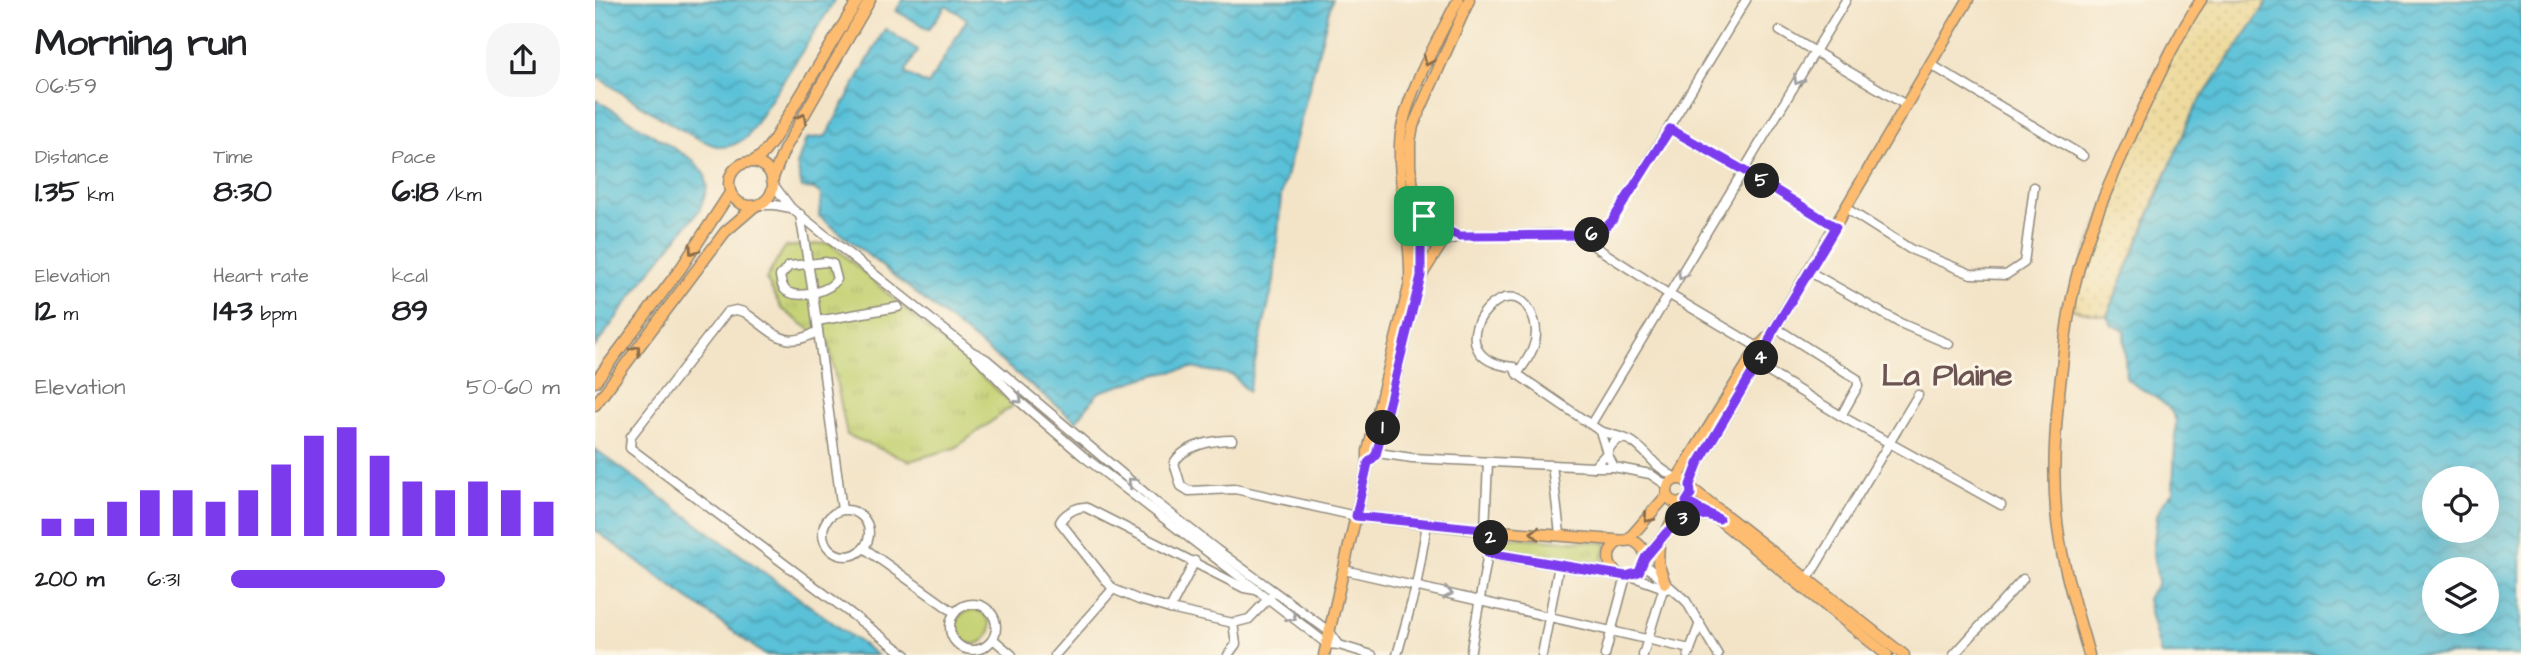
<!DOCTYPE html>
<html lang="en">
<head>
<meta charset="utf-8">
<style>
  :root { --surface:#fff; --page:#f6f6f6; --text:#202124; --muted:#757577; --accent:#7c3aed }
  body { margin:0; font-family:"Architects Daughter",sans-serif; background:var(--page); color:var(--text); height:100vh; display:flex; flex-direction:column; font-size:26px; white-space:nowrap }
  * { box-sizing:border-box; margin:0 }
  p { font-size:23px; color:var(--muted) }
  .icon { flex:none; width:38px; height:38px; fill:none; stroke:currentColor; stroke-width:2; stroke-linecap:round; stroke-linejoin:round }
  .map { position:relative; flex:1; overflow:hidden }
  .details { display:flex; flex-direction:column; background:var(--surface); width:595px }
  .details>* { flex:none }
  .tools { position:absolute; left:1827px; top:466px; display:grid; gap:14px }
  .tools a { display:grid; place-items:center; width:77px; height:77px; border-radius:50%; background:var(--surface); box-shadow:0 7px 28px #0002; font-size:35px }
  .pin { position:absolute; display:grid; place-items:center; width:60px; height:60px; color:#fff; margin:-30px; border-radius:14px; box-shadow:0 4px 10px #0006 }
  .km { position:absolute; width:35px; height:35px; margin:-18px; border-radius:50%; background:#222; color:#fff; font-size:19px; line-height:35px; text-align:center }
  .round { display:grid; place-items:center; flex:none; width:74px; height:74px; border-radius:28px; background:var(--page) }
  .summary { display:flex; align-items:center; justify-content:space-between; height:119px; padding:0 35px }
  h1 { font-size:38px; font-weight:800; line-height:52px }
  .figures { display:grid; grid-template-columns:repeat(3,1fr); gap:10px; height:119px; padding:7px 35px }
  .figures div { display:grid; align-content:center }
  .figures b { font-size:30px; font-weight:800 }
  .figures small { font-size:19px; font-weight:400 }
  .figures p { font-size:19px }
  .chart { height:196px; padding:14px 35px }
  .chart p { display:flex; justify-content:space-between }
  .chart svg { width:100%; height:126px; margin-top:7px; stroke:var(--accent); stroke-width:6 }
  ul { padding:0 35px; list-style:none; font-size:23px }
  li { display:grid; grid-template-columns:112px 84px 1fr; align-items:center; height:52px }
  li i { height:18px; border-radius:9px; background:var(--accent) }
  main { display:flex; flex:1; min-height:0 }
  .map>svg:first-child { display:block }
  .green { fill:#c4d173; stroke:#787e4f; stroke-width:2 }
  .sand { fill:url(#sand-dots); stroke:#8c8264; stroke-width:2 }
  .park { fill:url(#park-tufts); stroke:#787e4f; stroke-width:2 }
  .water { fill:url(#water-waves); stroke:#427682; stroke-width:2; fill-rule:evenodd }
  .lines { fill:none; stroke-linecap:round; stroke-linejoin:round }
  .minor-casing { stroke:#8f887a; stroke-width:11 }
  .major-casing { stroke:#8f887a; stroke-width:13 }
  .minor { stroke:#fff; stroke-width:8 }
  .major { stroke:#fdbc70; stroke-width:10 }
  .oneway { stroke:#8a6c4a }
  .oneway2 { stroke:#a0a0a0 }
  .route-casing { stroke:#fff; stroke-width:14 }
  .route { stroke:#7c3aed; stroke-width:9 }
  .labels { text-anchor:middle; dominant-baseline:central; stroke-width:6; stroke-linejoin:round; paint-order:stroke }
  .district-label { font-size:32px; font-weight:bold; fill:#6c5452; stroke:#fcf5e5 }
</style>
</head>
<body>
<main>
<section class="details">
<div class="summary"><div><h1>Morning run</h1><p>06:59</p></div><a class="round"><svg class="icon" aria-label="share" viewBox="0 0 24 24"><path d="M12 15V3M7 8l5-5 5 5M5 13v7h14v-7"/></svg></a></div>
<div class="figures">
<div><p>Distance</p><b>1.35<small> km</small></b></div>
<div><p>Time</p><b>8:30</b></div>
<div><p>Pace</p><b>6:18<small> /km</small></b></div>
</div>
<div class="figures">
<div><p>Elevation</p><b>12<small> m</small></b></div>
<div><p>Heart rate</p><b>143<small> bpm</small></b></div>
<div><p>kcal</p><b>89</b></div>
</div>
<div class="chart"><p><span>Elevation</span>50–60 m</p>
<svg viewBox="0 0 160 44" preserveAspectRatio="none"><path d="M5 44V38M15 44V38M25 44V32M35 44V28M45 44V28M55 44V32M65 44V28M75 44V19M85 44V9M95 44V6M105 44V16M115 44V25M125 44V28M135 44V25M145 44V28M155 44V32"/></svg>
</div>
<ul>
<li><b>200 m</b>6:31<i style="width:65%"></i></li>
</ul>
</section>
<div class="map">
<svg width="1926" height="655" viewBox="0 0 1926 655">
  <defs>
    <pattern id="sand-dots" width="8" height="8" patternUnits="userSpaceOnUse" patternTransform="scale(1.75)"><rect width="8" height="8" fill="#eeda9e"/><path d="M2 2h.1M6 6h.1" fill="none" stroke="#cb8" stroke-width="1.8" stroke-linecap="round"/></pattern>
    <pattern id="park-tufts" width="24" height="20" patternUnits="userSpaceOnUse" patternTransform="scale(1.75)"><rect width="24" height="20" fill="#c4d173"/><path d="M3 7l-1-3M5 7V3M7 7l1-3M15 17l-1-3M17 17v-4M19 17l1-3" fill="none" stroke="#a9b464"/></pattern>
    <pattern id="water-waves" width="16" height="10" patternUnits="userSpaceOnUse" patternTransform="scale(1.75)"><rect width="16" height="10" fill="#5ac1d8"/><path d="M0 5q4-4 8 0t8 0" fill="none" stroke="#4b9daf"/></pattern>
  </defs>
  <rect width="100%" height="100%" fill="#fcf5e5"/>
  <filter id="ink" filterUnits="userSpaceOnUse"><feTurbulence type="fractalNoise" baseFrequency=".0143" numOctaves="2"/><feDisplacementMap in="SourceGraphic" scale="14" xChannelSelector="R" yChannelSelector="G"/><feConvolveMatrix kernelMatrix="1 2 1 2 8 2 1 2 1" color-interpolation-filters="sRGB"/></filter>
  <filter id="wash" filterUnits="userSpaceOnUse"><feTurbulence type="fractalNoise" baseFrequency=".00686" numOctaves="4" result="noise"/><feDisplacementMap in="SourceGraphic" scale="28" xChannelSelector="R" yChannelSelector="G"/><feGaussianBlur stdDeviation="1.57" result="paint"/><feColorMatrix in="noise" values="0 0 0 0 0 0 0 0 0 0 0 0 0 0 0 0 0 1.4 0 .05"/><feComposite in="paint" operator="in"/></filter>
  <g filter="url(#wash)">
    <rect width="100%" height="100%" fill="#f3e4c8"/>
    <circle class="green" cx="378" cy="627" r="17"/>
    <polygon class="sand" points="1607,0 1674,0 1571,173 1512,316 1476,309 1490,255 1576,49"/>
    <g class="park">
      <polygon points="235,243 419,405 360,448 314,461 252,435 234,344 186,308 171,279 190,247"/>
      <polygon points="910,537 1012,543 1008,555 1010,568 908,551"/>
    </g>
    <g class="water">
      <path d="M0,0H240L152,137C144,142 137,147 127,147C103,145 25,91 0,76Z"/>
      <polygon points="308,0 737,0 686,196 679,281 653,392 638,375 596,368 559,375 504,392 481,421 224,216 226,194 219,189 207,188 202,165 211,139 231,136 290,29 323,50 310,73 333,85 372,19 351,5 334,29 301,11"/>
      <path d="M1674,0H1926V655H1566L1552,600C1554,592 1562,589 1563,581L1558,552L1562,516L1567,504L1578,492L1581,420C1572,398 1548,393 1531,378L1529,330L1517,325L1512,316L1598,111ZM1839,478H1892V530H1839ZM1839,569H1892V621H1839Z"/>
      <polygon points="0,99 98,160 110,174 112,188 105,209 59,266 0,347"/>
      <polygon points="0,449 282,655 170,655 0,530"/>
    </g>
  </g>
  <g filter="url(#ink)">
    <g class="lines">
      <defs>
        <g id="minor">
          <polyline points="1185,31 1311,105"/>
          <polyline points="1335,64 1488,156"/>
          <polyline points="1075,129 1148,170 1241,227"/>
          <polyline points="178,184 196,208 376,351 391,359 562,503 622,550 735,632 744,645"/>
          <polyline points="162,205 180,205 196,208"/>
          <polyline points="1252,209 1315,249 1376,274 1411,275 1429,263 1439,187"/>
          <polyline points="205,214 218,293 247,510"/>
          <path d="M821,234C837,226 849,229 864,237"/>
          <polyline points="985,237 1075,295 1166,349"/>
          <polyline points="812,239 842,244 868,236 955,234 985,237 1008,231 1017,221 1151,0"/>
          <path d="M231,262L238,264L242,279C235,291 206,299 193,292C187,289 186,282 185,276L194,266Z"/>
          <polyline points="1215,272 1305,323 1354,344"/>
          <polyline points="222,321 303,307"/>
          <polyline points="1181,328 1262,379 1263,386 1246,416"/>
          <path d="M223,331C189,352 178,331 149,312L141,310L132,312L36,436L35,448L311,655"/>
          <polyline points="380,355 424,401 488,456 732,644 744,645 777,655"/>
          <polyline points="1157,362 1246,416 1406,505"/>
          <path d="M922,374C934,358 946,341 939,320C917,252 830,359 919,367L922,374L1005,431"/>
          <polyline points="996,424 1251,0"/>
          <path d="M637,440C619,440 589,445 579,463L586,486L594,491L640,489L761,516"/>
          <polyline points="776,452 817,458 999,467"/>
          <polyline points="957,465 965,534"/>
          <polyline points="1019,467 999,467 1012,453 1005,431 1029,438"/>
          <path d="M1073,486L1055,474L1019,467L1012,453C1027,420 1048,452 1063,466C1069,471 1076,475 1082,479"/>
          <circle cx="251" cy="533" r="23"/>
          <polyline points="890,530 893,462"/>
          <polyline points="269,548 360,613"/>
          <polyline points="1049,564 1091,601 1123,655"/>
          <polyline points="749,570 1095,649"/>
          <polyline points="1036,576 1072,589"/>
          <polyline points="1211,582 1323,395"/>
          <path d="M661,590L649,588L490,507C481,507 469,514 465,522L518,589L544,600L575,609L638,623L654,619L675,597"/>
          <circle cx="378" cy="627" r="23"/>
          <polyline points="575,609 600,561"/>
          <polyline points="398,639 417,655"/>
          <polyline points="460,655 518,589"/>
          <polyline points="633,655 641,644 638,623"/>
          <polyline points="802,655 821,587 832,524"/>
          <polyline points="875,655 893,553"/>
          <polyline points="947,655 964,565"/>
          <polyline points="1010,655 1031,576"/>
          <polyline points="1048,655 1070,583"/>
          <polyline points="1093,655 1105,623"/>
          <polyline points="1359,655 1428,579"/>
        </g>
        <g id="major">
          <circle cx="156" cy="184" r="22"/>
          <polyline points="157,162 167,155 178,141 263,0"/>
          <polyline points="177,180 189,150 275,0"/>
          <polyline points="822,208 845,229"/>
          <polyline points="826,276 847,243"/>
          <polyline points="0,382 86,268 135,193"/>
          <polyline points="0,405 130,232 160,206"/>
          <polyline points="773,463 781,455 826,276 826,242 815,166 815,142 818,126 874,0"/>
          <circle cx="1084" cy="491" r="12"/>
          <polyline points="1082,479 1163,347 1174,336"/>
          <polyline points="1095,485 1103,464 1170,351 1177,333 1373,0"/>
          <polyline points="1096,488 1309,655"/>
          <polyline points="1091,502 1123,519 1292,655"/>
          <polyline points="761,516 880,529 1032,541 1072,495"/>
          <polyline points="1076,528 1089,518 1113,515"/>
          <polyline points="897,530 893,553 1026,575"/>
          <circle cx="1032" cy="558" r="18"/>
          <polyline points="1064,543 1063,563 1070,583"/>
          <polyline points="1050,558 1071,533 1085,503"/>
          <path d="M729,655L773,463V451L815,283C817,237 803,191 805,144C806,102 844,38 863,0"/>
          <path d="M1494,655C1481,608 1465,560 1461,511C1457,462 1461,416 1467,368C1471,329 1476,292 1488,254C1502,209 1523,165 1542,122C1562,80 1580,39 1606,0"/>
        </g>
      </defs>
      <use href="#minor" class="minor-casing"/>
      <use href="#major" class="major-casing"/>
      <use href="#minor" class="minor"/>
      <use href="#major" class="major"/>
    </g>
    <defs><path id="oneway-chevron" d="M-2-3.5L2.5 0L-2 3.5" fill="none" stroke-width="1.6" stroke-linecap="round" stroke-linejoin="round" transform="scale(1.75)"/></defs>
    <g class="oneway">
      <use href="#oneway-chevron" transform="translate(833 61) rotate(115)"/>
      <use href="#oneway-chevron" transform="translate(207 118) rotate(-60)"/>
      <use href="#oneway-chevron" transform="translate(98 250) rotate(125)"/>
      <use href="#oneway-chevron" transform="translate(41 350) rotate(-54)"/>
      <use href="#oneway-chevron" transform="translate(1053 518) rotate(131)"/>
      <use href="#oneway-chevron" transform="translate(940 533) rotate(-177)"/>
    </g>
    <g class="oneway2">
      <use href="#oneway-chevron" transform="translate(1203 80) rotate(121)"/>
      <use href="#oneway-chevron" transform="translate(1087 275) rotate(120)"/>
      <use href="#oneway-chevron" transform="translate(423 399) rotate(43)"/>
      <use href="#oneway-chevron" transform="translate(537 482) rotate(-140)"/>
      <use href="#oneway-chevron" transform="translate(853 593) rotate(11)"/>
      <use href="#oneway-chevron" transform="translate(697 617) rotate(38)"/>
    </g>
  </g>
  <g class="lines" filter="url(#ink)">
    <defs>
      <polygon id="route" points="1075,129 1148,170 1241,227 1177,333 1170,351 1103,464 1095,485 1096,494 1091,502 1124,519 1111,515 1089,518 1071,533 1050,558 1044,572 1031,576 893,553 897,530 761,516 773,463 781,455 826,276 826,242 821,206 838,224 864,236 996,235 1007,231 1017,221"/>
    </defs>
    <use href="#route" class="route-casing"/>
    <use href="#route" class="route"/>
  </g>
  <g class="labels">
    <g class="district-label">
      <text x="1352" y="375">La Plaine</text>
    </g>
  </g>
</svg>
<div class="tools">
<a><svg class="icon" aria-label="locate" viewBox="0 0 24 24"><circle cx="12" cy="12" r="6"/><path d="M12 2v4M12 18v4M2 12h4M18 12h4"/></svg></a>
<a><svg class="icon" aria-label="layers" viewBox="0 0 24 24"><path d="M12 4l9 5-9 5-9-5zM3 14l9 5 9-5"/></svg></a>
</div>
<div class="pin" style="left:829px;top:216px;background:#1e9e55"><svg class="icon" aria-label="arrive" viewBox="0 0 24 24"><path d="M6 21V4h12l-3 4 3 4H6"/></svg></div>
<b class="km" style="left:788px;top:428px">1</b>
<b class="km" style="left:896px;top:538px">2</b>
<b class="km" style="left:1088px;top:519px">3</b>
<b class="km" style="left:1166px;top:358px">4</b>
<b class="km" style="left:1167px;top:181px">5</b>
<b class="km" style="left:997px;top:235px">6</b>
</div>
</main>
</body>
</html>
